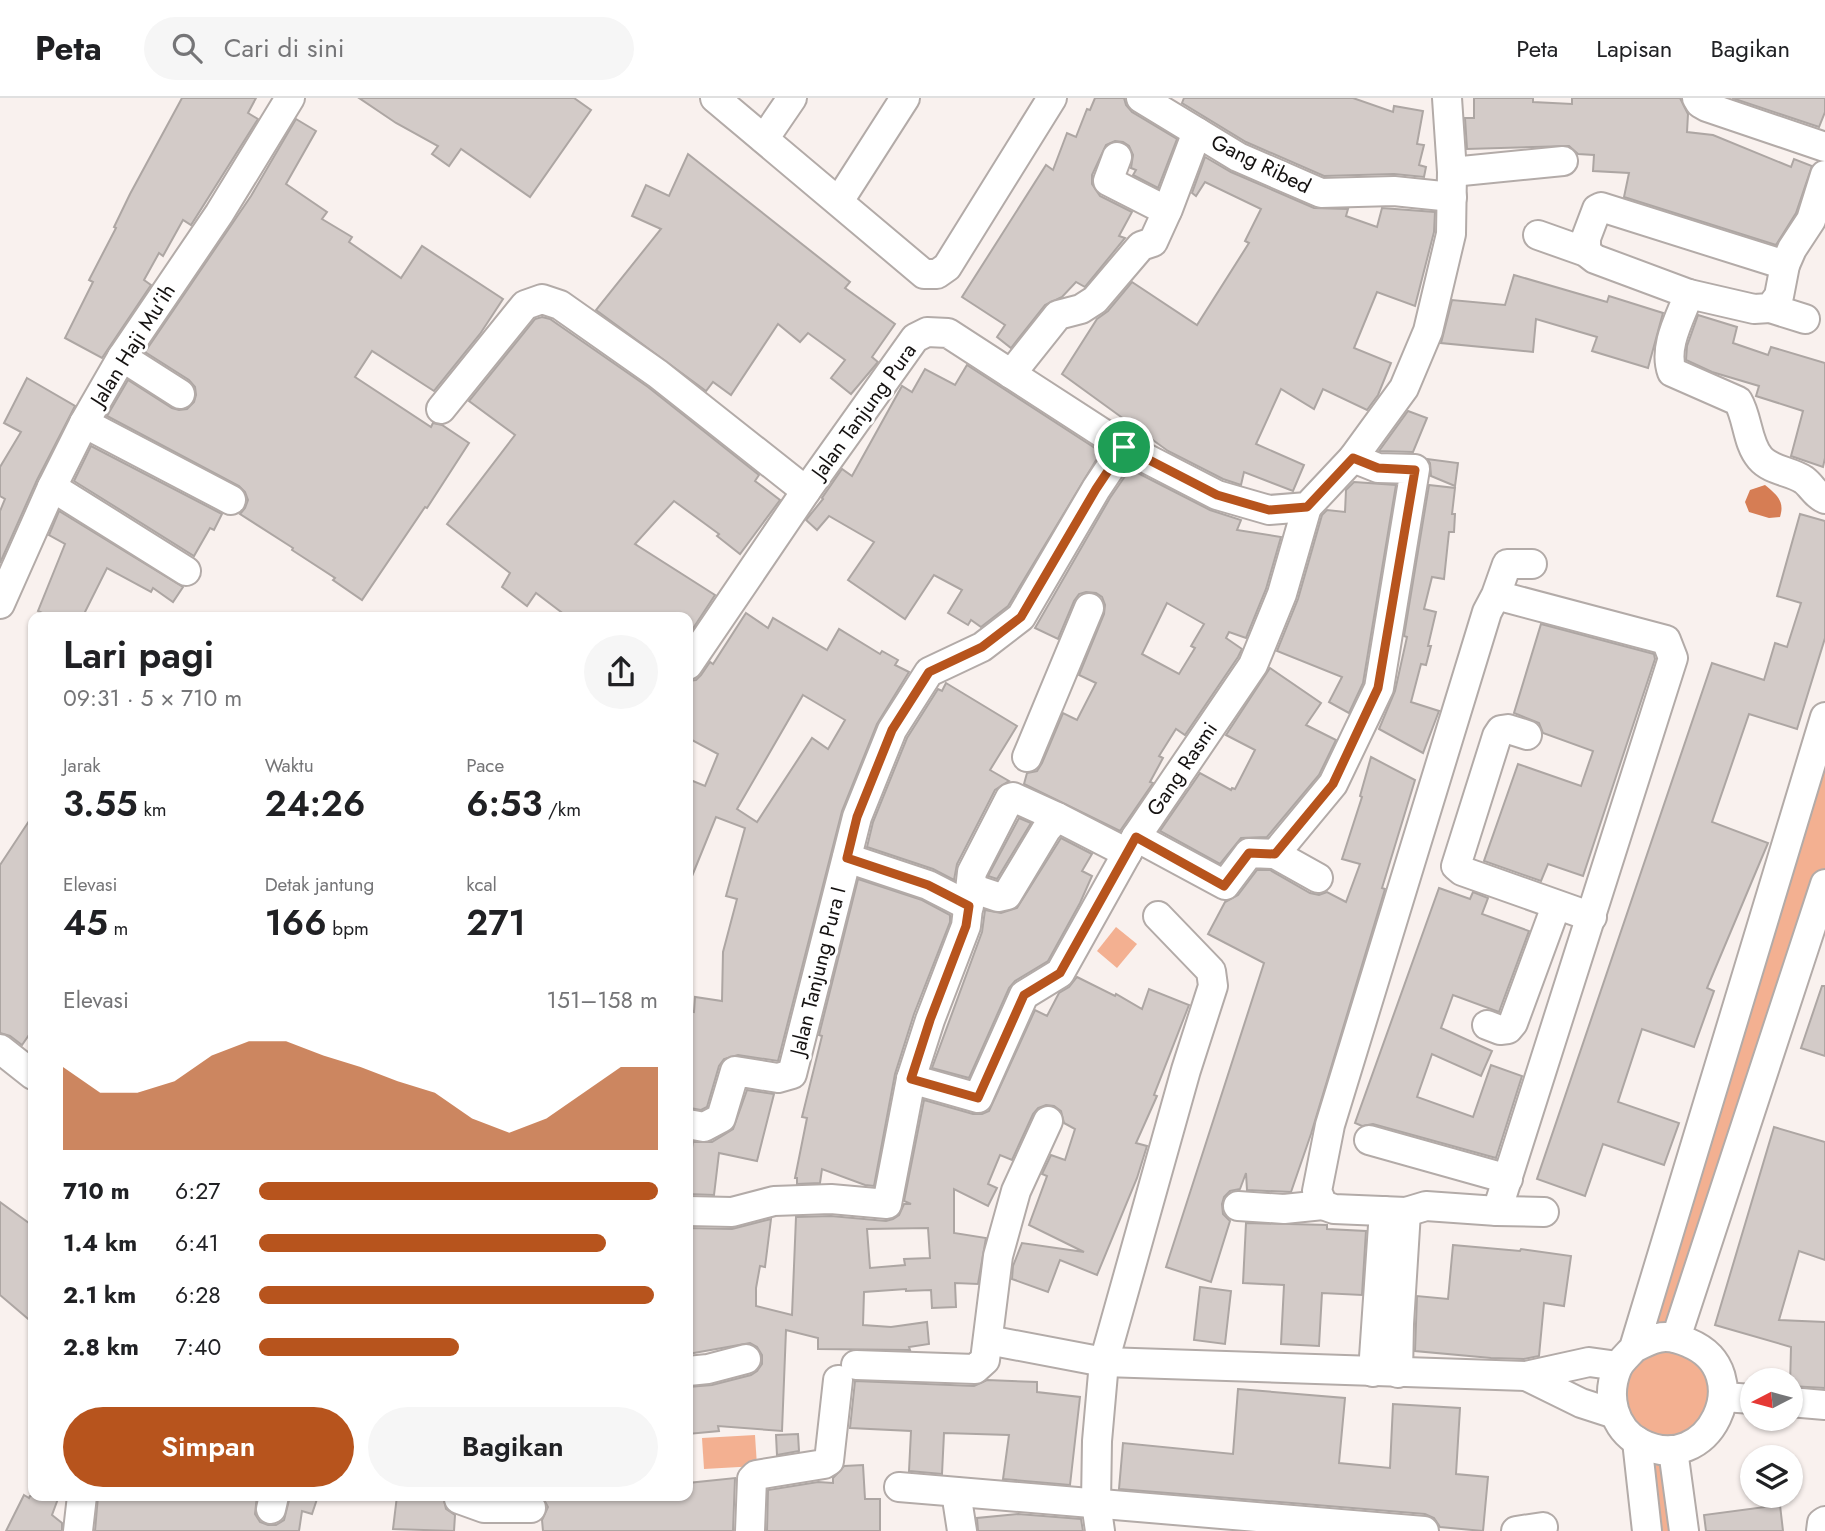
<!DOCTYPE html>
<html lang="id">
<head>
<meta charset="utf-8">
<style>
  :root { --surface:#fff; --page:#f6f6f6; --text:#202124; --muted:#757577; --line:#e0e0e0; --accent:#b7541d }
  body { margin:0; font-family:Jost,sans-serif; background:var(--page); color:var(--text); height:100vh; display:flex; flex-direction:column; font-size:26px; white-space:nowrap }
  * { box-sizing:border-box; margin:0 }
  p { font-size:23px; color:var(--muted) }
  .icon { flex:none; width:38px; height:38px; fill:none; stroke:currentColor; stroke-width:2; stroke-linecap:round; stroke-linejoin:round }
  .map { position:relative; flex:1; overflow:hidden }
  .sheet { position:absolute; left:28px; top:514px; width:665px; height:889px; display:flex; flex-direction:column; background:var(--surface); border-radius:14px; box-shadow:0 2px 5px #0004 }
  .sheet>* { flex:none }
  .needle { width:46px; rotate:264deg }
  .buttons { position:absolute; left:1740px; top:1270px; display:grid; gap:14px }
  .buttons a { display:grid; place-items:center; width:63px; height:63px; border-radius:50%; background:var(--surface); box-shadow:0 2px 5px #0004; font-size:35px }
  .pin { position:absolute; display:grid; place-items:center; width:60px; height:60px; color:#fff; margin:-30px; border:4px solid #fff; border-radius:50%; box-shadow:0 2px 7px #0007 }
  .round { display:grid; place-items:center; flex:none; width:74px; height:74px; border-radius:37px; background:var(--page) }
  .headline { display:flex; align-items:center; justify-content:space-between; height:119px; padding:0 35px }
  h1 { font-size:38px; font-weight:600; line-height:52px }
  .figures { display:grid; grid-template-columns:repeat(3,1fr); gap:10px; height:119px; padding:7px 35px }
  .figures div { display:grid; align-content:center }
  .figures b { font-size:35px; font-weight:600 }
  .figures small { font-size:19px; font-weight:400 }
  .figures p { font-size:19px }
  .chart { height:196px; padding:14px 35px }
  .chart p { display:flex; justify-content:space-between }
  .chart svg { width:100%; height:126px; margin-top:7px; fill:var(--accent); opacity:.7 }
  .action { display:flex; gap:14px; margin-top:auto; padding:14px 35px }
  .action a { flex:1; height:80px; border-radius:42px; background:var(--accent); color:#fff; font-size:28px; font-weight:600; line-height:80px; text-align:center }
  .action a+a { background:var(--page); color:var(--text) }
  ul { padding:0 35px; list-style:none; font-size:23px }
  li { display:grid; grid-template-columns:112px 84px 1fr; align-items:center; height:52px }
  li i { height:18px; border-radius:9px; background:var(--accent) }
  header { display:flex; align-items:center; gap:42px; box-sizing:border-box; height:98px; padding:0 35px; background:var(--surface); border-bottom:2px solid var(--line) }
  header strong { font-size:33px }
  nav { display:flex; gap:38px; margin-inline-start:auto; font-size:24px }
  .search { width:490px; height:63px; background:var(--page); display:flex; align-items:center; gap:18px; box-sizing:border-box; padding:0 24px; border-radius:38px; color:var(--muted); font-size:26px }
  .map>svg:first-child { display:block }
  .green { fill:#f3b091 }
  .water { fill:#d67d54 }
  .building { fill:#d3cbc8; stroke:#ada6a3; stroke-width:2; fill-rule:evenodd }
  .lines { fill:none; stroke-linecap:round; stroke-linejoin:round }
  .minor-casing { stroke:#b3aba8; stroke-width:32 }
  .minor { stroke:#fff; stroke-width:28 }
  .route-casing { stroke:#fff; stroke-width:14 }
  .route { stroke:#b7541d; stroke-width:9 }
  .labels { text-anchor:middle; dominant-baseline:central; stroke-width:6; stroke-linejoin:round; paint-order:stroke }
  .street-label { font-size:21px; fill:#151211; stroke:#fff }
</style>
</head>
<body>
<header>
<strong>Peta</strong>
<div class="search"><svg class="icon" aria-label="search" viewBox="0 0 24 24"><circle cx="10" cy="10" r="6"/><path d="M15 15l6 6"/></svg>Cari di sini</div>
<nav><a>Peta</a><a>Lapisan</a><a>Bagikan</a></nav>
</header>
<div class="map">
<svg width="1825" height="1433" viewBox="0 0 1825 1433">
  <rect width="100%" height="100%" fill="#f9f1ee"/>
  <g class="green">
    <polygon points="1825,624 1825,786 1677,1239 1723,1299 1673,1352 1684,1433 1647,1433 1624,1332 1618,1268"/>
    <polygon points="1116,829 1137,846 1117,870 1097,853"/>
    <polygon points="755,1337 757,1368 704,1371 702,1340"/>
  </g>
  <path class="water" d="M1765,387C1777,397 1785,403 1780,419L1769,420L1749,414L1745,404L1750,392Z"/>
  <g class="building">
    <polygon points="182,0 256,0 248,15 258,21 191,127 183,122 163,158 159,155 144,182 151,187 102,260 65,240 93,184 89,182 116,130 114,129 130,96"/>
    <polygon points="359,0 574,0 591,12 530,99 461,51 449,68 432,56 438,48 396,25"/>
    <polygon points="1095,0 1124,0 1126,7 1132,14 1177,41 1158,90 1133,77 1136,72 1131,70 1133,57 1129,48 1123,44 1115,43 1106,47 1092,77 1092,86 1100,98 1132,114 1119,138 1125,140 1085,189 1076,184 1062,199 1045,207 1011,250 997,239 1005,227 962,199 1046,67 1053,72 1067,35 1076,39 1087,11 1090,12"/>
    <polygon points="1184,0 1353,0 1393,14 1394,8 1423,13 1417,46 1424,47 1419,67 1426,69 1424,79 1394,76 1324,78 1246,44 1182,5"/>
    <polygon points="1474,0 1533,0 1533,4 1572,6 1572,0 1680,0 1688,16 1687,34 1713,37 1791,69 1794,61 1812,68 1796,115 1776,147 1624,99 1629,75 1593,73 1594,57 1578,56 1569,48 1467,51 1465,20 1474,20"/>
    <polygon points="1732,0 1825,0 1825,14 1819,29"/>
    <polygon points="296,21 316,33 286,86 327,114 322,121 352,139 349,144 401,180 422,148 503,201 480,236 434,293 372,253 355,279 431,329 433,325 442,327 469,345 427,410 425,409 362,502 333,482 335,480 292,452 293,450 240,416 245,410 248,402 245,394 239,388 107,318 128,282 172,310 179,312 187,311 194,304 196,297 195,289 189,282 145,254 251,98"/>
    <polygon points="688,56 850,184 845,190 895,226 872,259 878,264 851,296 831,280 845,262 808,235 800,244 778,226 731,297 713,284 706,293 596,212 661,131 632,118 646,87 669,98"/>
    <polygon points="1205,59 1231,74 1314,110 1348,111 1346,118 1377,129 1382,110 1435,114 1434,134 1415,208 1377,194 1354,250 1391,265 1378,297 1367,312 1323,291 1314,311 1281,291 1256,346 1304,367 1293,393 1244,374 1241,387 1223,381 1168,353 1062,276 1097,221 1108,213 1132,184 1197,227 1249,145 1245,143 1261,111 1205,84 1196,98 1192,95"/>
    <polygon points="1514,177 1607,204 1609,198 1663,215 1648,270 1592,253 1597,239 1536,221 1533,254 1441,245 1452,202 1505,207"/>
    <polygon points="1698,217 1737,229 1733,245 1768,257 1771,249 1825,265 1825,360 1823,369 1791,358 1803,313 1756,298 1759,288 1712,274 1686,262 1687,248"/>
    <polygon points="542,219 550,221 648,289 759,377 755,383 780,402 740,456 717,438 719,436 674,403 635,446 715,497 688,538 688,520 569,520 536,495 527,508 502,489 510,475 447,426 515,337 469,303 535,221"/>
    <polygon points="967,267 1101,354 1008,508 981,529 971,522 968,527 948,515 962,492 934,477 905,521 848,482 874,444 829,418 817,432 806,422 823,401 822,400 842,371 852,378 902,288 912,294 925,271 955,287"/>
    <polygon points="27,280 75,308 37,382 0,465 0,413 5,401 0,398 0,369 21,334 4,325"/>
    <polygon points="1408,313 1427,320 1413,354 1379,353"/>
    <polygon points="91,348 222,416 214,432 210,430 194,458 74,383"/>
    <polygon points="1427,361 1458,365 1455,388 1431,378 1430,365"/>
    <path d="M1130,371L1210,412L1241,422L1237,432L1281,439L1266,491L1246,540L1229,534L1226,540L1242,551L1238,559L1185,637L1176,631L1159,658L1163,660L1150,684L1153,685L1120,733L1024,686L1027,675L1037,673L1042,665L1063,615L1077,622L1096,585L1079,577L1104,516L1105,507L1102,499L1096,495L1086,494L1079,496L1074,503L1058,541L1035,530L1110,400ZM1167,505L1204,526L1191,548L1195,550L1179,576L1142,556Z"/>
    <polygon points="1354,384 1396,387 1363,585 1349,615 1329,604 1342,579 1277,553 1298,501 1322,417 1327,412 1345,414 1346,392"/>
    <polygon points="1429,387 1455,390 1452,416 1455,416 1454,434 1449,434 1444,481 1432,479 1424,511 1436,514 1428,548 1431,548 1426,567 1421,566 1411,604 1439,613 1423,655 1379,631 1395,593 1407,539 1404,538"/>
    <polygon points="59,413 183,489 173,504 153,490 151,494 107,470 82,520 53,520 38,513 65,446 49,437"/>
    <polygon points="1800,416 1825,423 1825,540 1797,631 1749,616 1712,724 1768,745 1707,890 1714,893 1694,949 1642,931 1618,1004 1679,1025 1664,1067 1603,1046 1585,1098 1537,1081 1712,565 1764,582 1775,545 1787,549 1801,505 1777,498"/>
    <path d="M746,515L768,530L773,520L827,552L839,531L880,556L882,553L898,562L895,567L909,574L877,626L842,713L778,963L738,957L724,961L719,968L707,1009L701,1012L690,1010L691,1003L688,1002V913L694,914L695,899L722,903L723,854L737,801L726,798L745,730L716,719L688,788V681L705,688L718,656L688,640V583L696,582L701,577L710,564L713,566ZM803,597L845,622L828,651L812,640L757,724L737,711Z"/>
    <polygon points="1541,526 1654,556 1655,561 1583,778 1548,766 1541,783 1484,763 1518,666 1581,688 1593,653 1543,635 1539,625 1514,615"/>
    <polygon points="1270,570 1321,605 1306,627 1336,642 1319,677 1267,739 1241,740 1220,766 1160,733 1200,675 1231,692 1232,690 1235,691 1255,652 1226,637"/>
    <polygon points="946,585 1017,628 990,672 1009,683 995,692 957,766 954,782 933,771 867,749 873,724 907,640 938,591 942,593"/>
    <polygon points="1371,659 1415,682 1382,790 1385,791 1311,1036 1291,1094 1247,1092 1246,1075 1240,1091 1230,1093 1224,1099 1222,1106 1223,1116 1230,1123 1211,1184 1166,1169 1264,865 1208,836 1225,804 1238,797 1257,772 1270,772 1310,795 1319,797 1327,794 1346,804 1360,766 1342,761 1362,699 1360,698"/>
    <polygon points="33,717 33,931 22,947 10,938 0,935 0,767"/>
    <polygon points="1019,720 1031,725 997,781 988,778"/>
    <polygon points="1061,740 1092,756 1082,773 1092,778 1080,805 1048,863 1015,883 1009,890 969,980 932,970 982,834 985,812 1001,815 1017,810"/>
    <polygon points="858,781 922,802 950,817 950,824 914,916 895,976 874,1088 865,1087 822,1071 820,1085 797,1086 797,1080 795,1080 807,1020 802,1019 822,938 819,937"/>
    <polygon points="1439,790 1470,801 1473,794 1488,800 1482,816 1529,833 1499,914 1453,897 1441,930 1492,953 1481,978 1432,956 1417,999 1473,1019 1491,967 1522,978 1496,1060 1373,1026 1362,1028 1355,1025"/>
    <path d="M1077,879L1115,898L1116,896L1142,911L1149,891L1189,907L1154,997L1157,998L1136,1045L1147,1048L1137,1080L1097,1177L1060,1162L1048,1194L1012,1181L1013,1168L1022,1145L1084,1154L1029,1127L1047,1078L1042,1076L1051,1057L1065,1062L1075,1031L1064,1025L1061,1013L1054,1008L1046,1007L1038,1010L1033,1016L1012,1062L1000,1057L988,1086L997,1090L988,1108L954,1091V1135L986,1140L978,1186L955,1185L956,1209L932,1210L931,1192L906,1193V1191L864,1194L863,1227L891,1229L927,1224L929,1246L909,1249L910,1252L818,1251V1240L786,1232L782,1333L718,1328L719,1333L688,1336V1289L712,1287L751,1277L757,1273L762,1266V1257L757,1249L750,1245L688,1256V1130L732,1131L771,1121L765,1169L760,1168L756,1190V1208L792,1217L796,1119L831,1118L886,1123L893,1121L899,1117L904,1106H911L904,1103L924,1002L973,1016H982L989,1013L1035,912L1047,918L1059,895L1069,889ZM928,1130L930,1160L904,1161L905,1167L870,1170L867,1131Z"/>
    <polygon points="1822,888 1825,888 1825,958 1801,950"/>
    <polygon points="747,992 774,996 757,1063 719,1055 714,1097 688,1096 688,1074 693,1044 712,1044 733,1031"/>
    <polygon points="1774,1029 1825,1044 1825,1162 1799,1153 1779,1222 1825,1224 1825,1290 1790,1288 1791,1249 1715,1227"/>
    <polygon points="0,1104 33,1128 33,1225 0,1197"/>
    <polygon points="1246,1125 1327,1127 1327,1131 1366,1133 1362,1197 1322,1195 1319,1248 1281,1246 1284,1187 1243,1185"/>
    <polygon points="1453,1147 1520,1153 1521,1151 1571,1158 1564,1208 1544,1205 1539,1258 1524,1261 1491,1260 1415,1253 1417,1198 1448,1201"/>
    <polygon points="1200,1189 1231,1193 1225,1246 1194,1242"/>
    <polygon points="987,1282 1037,1284 1037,1294 1080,1299 1070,1387 1003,1381 1009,1337 944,1335 942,1376 909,1373 911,1333 850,1330 855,1283 974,1288"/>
    <polygon points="1238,1291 1345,1300 1339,1365 1390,1370 1393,1306 1460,1310 1456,1376 1488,1379 1483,1433 1440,1429 1434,1420 1425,1416 1119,1391 1123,1345 1233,1356"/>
    <polygon points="798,1336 799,1353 777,1357 776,1337"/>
    <polygon points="863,1367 865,1401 880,1401 880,1433 767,1433 768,1392 818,1384 833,1385 833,1380 844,1368"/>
    <polygon points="735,1380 733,1433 543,1433 542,1422 548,1409 542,1398 688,1398 688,1385"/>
    <polygon points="24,1397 29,1400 30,1398 59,1398 52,1417 62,1425 62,1433 6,1433"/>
    <polygon points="98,1398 257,1398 255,1416 260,1424 268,1427 276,1427 284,1422 290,1398 318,1398 312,1416 302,1413 299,1433 95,1433"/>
    <polygon points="397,1398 443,1398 446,1411 455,1417 454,1433 393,1431"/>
    <polygon points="1780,1407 1783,1433 1706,1433 1704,1417"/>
    <polygon points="1018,1416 1081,1421 1083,1433 978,1433 977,1420"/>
  </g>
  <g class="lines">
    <defs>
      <g id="minor">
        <polyline points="715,0 924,176 937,176 947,169 1052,0"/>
        <polyline points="1141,0 1238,59 1321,95 1394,93 1452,99"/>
        <polyline points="1697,0 1700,5 1707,9 1825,49"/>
        <polyline points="764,41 792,0"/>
        <polyline points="1117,59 1108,83 1167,113"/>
        <polyline points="1452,74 1563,63"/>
        <polyline points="839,103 905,0"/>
        <path d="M1538,137L1586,154L1595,161L1689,196C1680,220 1663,249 1672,274L1738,303C1748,320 1747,345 1760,360C1771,373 1791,373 1804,382C1812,388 1815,397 1825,401"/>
        <polyline points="1586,154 1586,140 1597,111 1601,109 1785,167"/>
        <polyline points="1689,196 1754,211 1770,210 1779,198 1785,167 1792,151 1811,122 1825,77"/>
        <polyline points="1770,210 1805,221"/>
        <polyline points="122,259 180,296"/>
        <polyline points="1011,276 1058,217 1081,211 1095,202 1141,148 1153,144 1168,111 1197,34"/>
        <polyline points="441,311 525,207 542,201 560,207 658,276 806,393"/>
        <polyline points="84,325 231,402"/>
        <polyline points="52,389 186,473"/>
        <polyline points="1496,497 1666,542 1673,560 1497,1113 1426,1108 1406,1114 1334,1111 1323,1107 1317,1093 1330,1027 1487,514 1496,497 1507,466 1532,466"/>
        <polyline points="0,506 52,389 84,325 122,259 219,116 290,0"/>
        <polyline points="688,567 806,393 915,240 927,234 948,235 1124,349 1217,397 1269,412 1307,409 1353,360 1404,290 1428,233 1451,136 1452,74 1447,0"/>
        <polyline points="1527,637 1508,631 1501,632 1497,638 1456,768 1462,773 1592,819"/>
        <polyline points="1027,659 1089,510"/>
        <polyline points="1136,739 1225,787 1249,755 1275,756 1333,686 1379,590 1415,371 1378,370 1353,360"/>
        <polyline points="1275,756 1318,780"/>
        <polyline points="847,760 928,787 969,808"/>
        <polyline points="971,790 998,799 1007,797 1046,732 1057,719 1127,755"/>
        <polyline points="1487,927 1500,932 1508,931 1513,925 1556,808"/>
        <polyline points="0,951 33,977"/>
        <polyline points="911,981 978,1000 1024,897 1060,875 1136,739 1253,567 1282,496 1307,409"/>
        <polyline points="688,1026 704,1029 721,1020 735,973 778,980 792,976 857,719 892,632 929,574 982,549 1021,519 1096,391 1124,349"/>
        <polyline points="1369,1042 1508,1081"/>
        <polyline points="1238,1108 1284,1111 1323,1107"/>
        <polyline points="688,1113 732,1114 774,1103 831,1101 887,1106 911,981 930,922 966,828 972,774 1010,700 1013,699 1057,719"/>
        <polyline points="1497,1113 1544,1114"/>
        <polyline points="1676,1240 1825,786"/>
        <polyline points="988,1242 1104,1264 1526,1278 1589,1264 1618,1268"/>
        <path d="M1634,1250C1641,1247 1650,1241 1658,1240C1669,1237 1680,1241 1689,1245C1759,1274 1709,1381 1640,1345C1613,1330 1606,1298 1617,1271C1620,1263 1628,1257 1634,1250L1825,619"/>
        <polyline points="856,1267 975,1271 985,1262 998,1158 1016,1093 1048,1023"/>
        <polyline points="688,1273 708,1271 746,1261"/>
        <polyline points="1373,1274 1384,1113"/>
        <polyline points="1398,1275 1399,1226 1406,1114"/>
        <polyline points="1526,1278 1581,1305 1615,1316"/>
        <polyline points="1724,1299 1752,1301"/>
        <polyline points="1790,1304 1825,1307"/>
        <polyline points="1637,1343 1647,1433"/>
        <polyline points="1673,1352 1684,1433"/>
        <polyline points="899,1389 1424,1433"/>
        <polyline points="956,1394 962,1433"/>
        <polyline points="459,1401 484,1410 531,1410"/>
        <polyline points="271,1411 274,1398"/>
        <polyline points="78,1433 82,1398"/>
        <polyline points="750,1433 752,1381 756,1377 824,1366 829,1363 838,1282"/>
        <polyline points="1100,1433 1096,1405 1097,1343 1104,1264 1186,972 1213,888 1211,873 1158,818"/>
        <polyline points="1516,1433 1543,1429"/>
        <polyline points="1821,1433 1822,1425 1825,1423"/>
      </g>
    </defs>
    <use href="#minor" class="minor-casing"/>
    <use href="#minor" class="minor"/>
  </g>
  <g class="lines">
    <defs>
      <polygon id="route" points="1124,349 1217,397 1269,412 1307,409 1353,360 1378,370 1415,372 1378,590 1333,686 1275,756 1249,755 1224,788 1136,739 1060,875 1024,897 978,1000 911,981 930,922 966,828 969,808 928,787 847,760 857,719 892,632 929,574 982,549 1021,519 1096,391"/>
    </defs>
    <use href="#route" class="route-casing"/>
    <use href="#route" class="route"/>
  </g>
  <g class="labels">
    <g class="street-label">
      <text transform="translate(1261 66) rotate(26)">Gang Ribed</text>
      <text transform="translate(133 247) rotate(-58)">Jalan Haji Mu'ih</text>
      <text transform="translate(864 313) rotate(-54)">Jalan Tanjung Pura</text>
      <text transform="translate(1182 671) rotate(-56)">Gang Rasmi</text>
      <text transform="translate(818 873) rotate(-76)">Jalan Tanjung Pura I</text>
    </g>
  </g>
</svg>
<div class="buttons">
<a><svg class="needle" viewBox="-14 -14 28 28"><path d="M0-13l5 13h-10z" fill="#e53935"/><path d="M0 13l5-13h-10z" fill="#757577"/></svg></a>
<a><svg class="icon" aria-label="layers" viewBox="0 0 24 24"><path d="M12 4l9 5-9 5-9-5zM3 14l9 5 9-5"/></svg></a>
</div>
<div class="pin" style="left:1124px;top:349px;background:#1e9e55"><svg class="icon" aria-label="arrive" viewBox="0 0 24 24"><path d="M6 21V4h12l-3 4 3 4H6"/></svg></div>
<section class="sheet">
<div class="headline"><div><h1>Lari pagi</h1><p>09:31 · 5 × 710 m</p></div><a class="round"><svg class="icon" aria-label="share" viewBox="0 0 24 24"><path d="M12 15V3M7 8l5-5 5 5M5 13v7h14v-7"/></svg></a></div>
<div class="figures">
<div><p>Jarak</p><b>3.55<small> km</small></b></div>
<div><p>Waktu</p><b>24:26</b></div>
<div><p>Pace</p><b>6:53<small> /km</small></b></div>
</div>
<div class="figures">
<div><p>Elevasi</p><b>45<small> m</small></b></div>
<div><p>Detak jantung</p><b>166<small> bpm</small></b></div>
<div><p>kcal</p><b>271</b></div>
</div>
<div class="chart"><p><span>Elevasi</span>151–158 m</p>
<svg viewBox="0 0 160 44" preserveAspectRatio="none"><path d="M0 44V15L10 24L20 24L30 20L40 11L50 6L60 6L70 11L80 15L90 20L100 24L110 33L120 38L130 33L140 24L150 15L160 15V44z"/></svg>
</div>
<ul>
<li><b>710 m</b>6:27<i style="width:100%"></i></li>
<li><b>1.4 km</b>6:41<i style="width:87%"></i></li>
<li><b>2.1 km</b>6:28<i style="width:99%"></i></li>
<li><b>2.8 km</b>7:40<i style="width:50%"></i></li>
</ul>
<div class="action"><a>Simpan</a><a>Bagikan</a></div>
</section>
</div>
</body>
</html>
